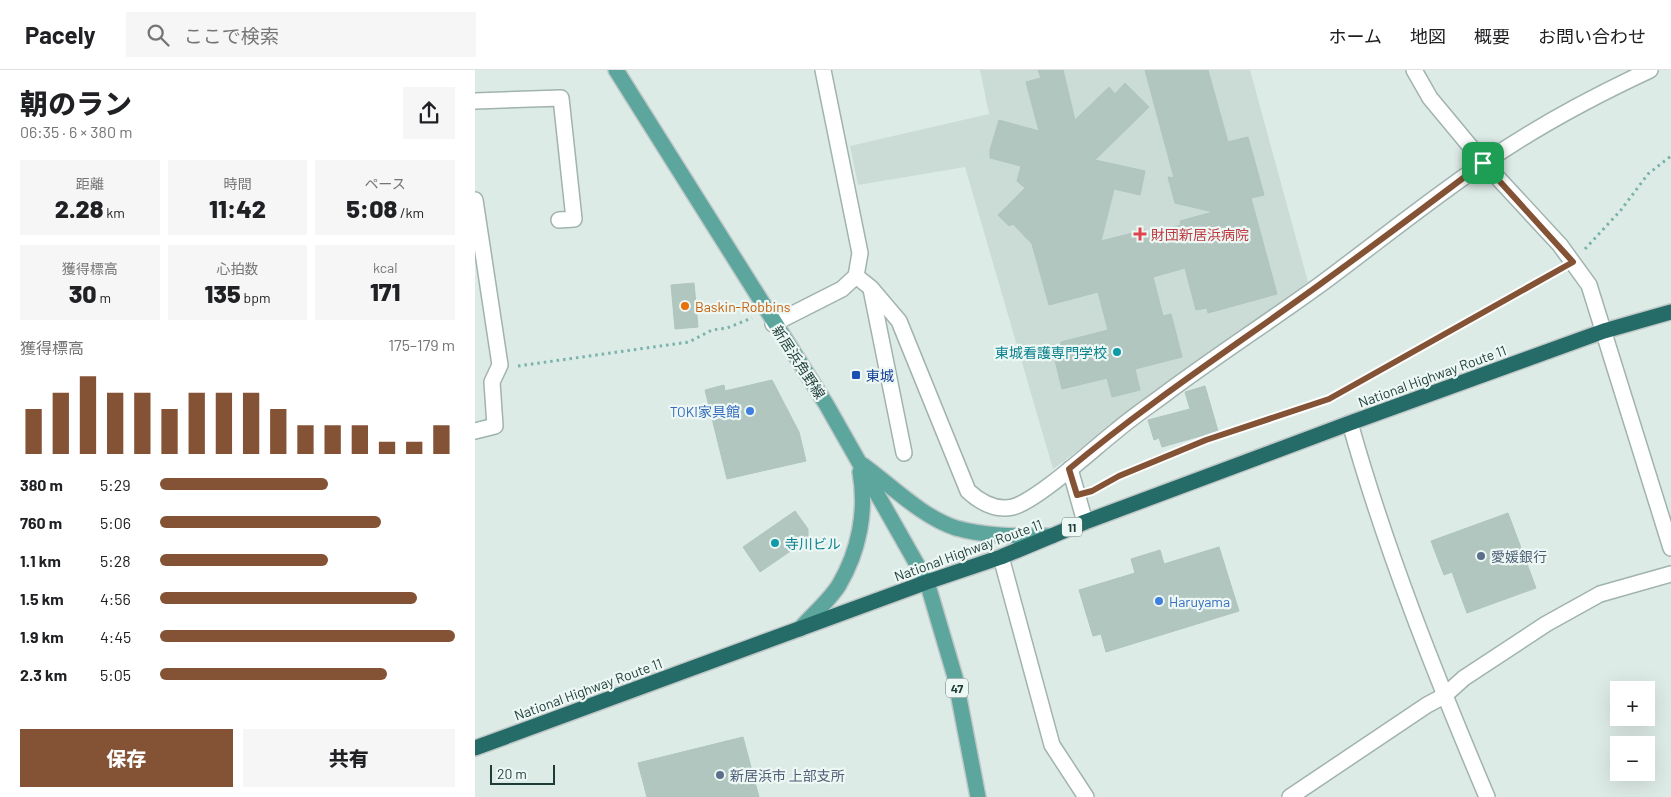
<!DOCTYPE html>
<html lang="ja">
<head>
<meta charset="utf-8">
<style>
  :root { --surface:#fff; --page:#f6f6f6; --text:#202124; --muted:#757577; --line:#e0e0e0; --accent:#845234 }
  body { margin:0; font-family:Barlow,"Noto Sans JP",sans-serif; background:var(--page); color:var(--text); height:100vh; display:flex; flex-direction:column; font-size:19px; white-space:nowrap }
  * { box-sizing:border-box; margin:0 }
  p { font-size:16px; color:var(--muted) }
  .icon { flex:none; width:28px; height:28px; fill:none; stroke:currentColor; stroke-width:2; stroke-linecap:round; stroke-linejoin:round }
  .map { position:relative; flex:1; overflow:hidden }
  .details { display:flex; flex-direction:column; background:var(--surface); width:475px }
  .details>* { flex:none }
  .buttons { position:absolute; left:1135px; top:611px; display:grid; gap:10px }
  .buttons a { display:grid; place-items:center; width:45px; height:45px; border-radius:0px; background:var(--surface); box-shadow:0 5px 20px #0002; font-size:25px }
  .scale { position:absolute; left:15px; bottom:12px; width:65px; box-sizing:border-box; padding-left:5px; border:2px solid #1d3c38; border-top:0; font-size:14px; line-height:18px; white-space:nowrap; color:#1d3c38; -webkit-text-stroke:4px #edf7f4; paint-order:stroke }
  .pin { position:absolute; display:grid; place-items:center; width:42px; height:42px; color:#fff; margin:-21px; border-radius:10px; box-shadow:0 2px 8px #0006 }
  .round { display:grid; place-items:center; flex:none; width:52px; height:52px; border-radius:0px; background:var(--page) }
  .headline { display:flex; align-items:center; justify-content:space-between; height:85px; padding:0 20px }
  h1 { font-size:28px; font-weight:800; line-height:38px }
  .stats { display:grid; grid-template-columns:repeat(3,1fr); gap:8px; height:85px; padding:5px 20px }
  .stats div { display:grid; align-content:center; border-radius:0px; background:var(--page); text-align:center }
  .stats b { font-size:25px; font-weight:800 }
  .stats small { font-size:14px; font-weight:400 }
  .stats p { font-size:14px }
  .chart { height:140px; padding:10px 20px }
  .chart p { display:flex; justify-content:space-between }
  .chart svg { width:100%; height:90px; margin-top:5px; stroke:var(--accent); stroke-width:6 }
  .button { display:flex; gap:10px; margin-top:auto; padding:10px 20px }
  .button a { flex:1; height:58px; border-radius:0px; background:var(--accent); color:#fff; font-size:20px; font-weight:800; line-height:58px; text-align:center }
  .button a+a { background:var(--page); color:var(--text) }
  ul { padding:0 20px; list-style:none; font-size:16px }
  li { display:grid; grid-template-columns:80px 60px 1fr; align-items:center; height:38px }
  li i { height:12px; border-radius:6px; background:var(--accent) }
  header { display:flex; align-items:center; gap:30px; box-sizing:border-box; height:70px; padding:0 25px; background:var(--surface); border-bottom:1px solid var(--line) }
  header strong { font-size:24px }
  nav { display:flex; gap:28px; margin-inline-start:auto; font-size:18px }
  .search { width:350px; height:45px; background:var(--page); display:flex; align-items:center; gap:12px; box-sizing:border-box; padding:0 18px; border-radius:0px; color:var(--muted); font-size:19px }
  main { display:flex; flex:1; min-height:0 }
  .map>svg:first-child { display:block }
  .built { fill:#cbdbd6 }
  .building { fill:#b2c6c0; stroke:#afc5bf }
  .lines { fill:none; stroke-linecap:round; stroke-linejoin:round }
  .minor-casing { stroke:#a0b3af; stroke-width:18 }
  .major-casing { stroke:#c0c8c7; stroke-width:18 }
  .highway-casing { stroke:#c0c8c7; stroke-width:18 }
  .path { stroke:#79b3a9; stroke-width:3; stroke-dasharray:2.5 4; stroke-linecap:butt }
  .minor { stroke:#fff; stroke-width:15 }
  .major { stroke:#5ca69e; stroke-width:15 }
  .highway { stroke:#256b67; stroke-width:15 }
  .route-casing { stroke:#fff; stroke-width:10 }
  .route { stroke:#845234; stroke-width:6 }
  .health-dot { fill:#e0444e; stroke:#edf7f4; stroke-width:2 }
  .food-dot { fill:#e8710a; stroke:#edf7f4; stroke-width:2 }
  .culture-dot { fill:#0f9aa8; stroke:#edf7f4; stroke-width:2 }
  .transit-dot { fill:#1a4fb4; stroke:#edf7f4; stroke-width:2 }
  .shop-dot { fill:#3f7fe0; stroke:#edf7f4; stroke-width:2 }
  .service-dot { fill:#5c6f8a; stroke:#edf7f4; stroke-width:2 }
  .labels { text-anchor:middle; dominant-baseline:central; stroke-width:4.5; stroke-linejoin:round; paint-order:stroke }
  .shield { fill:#edf7f4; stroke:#5b7470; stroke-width:1 }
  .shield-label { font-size:12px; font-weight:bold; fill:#1d3c38 }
  .health-label { font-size:14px; fill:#be3a42; stroke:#edf7f4; text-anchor:start }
  .food-label { font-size:14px; fill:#c56008; stroke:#edf7f4; text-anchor:start }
  .culture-label { font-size:14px; fill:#0d838f; stroke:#edf7f4; text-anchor:end }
  .street-label { font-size:14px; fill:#1d3c38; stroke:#edf7f4 }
  .transit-label { font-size:14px; fill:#164399; stroke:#edf7f4; text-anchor:start }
  .shop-label { font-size:14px; fill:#366cbe; stroke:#edf7f4; text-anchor:end }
  .service-label { font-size:14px; fill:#4e5e75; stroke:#edf7f4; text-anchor:start }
</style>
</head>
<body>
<header>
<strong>Pacely</strong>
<div class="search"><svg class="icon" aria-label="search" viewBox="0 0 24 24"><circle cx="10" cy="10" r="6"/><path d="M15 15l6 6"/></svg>ここで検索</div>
<nav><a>ホーム</a><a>地図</a><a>概要</a><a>お問い合わせ</a></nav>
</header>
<main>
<section class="details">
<div class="headline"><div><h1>朝のラン</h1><p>06:35 · 6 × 380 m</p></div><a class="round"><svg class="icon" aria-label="share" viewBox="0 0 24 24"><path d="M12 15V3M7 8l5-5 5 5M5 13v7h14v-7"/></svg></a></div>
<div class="stats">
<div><p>距離</p><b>2.28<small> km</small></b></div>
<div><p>時間</p><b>11:42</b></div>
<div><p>ペース</p><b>5:08<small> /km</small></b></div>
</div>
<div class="stats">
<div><p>獲得標高</p><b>30<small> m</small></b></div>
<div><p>心拍数</p><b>135<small> bpm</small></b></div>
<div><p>kcal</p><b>171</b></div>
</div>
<div class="chart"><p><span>獲得標高</span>175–179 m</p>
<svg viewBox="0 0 160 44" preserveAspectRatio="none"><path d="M5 44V22M15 44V14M25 44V6M35 44V14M45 44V14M55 44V22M65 44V14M75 44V14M85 44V14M95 44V22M105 44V30M115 44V30M125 44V30M135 44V38M145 44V38M155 44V30"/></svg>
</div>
<ul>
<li><b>380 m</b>5:29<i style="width:57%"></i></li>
<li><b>760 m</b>5:06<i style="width:75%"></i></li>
<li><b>1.1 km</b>5:28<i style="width:57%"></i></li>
<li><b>1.5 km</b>4:56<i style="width:87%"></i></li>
<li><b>1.9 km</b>4:45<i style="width:100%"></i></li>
<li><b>2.3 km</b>5:05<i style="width:77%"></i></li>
</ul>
<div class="button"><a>保存</a><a>共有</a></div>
</section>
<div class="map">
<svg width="1196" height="727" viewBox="0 0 1196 727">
  <rect width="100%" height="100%" fill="#ddebe7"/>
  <polygon class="built" points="505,0 775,0 833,212 578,399 490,97 383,115 375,76 514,44"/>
  <g class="building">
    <polygon points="563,0 588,0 600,50 634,17 640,24 650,13 674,37 620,90 670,101 665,125 639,119 626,171 670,160 671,164 706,155 705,151 738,142 700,133 693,107 699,108 670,0 733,0 753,72 773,67 789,125 776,128 802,224 733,243 732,238 721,240 710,198 678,207 688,246 696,244 707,287 660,299 665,320 637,327 632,308 587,319 577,278 586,275 586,272 633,260 623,222 574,235 557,174 538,154 534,156 523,145 550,118 542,111 546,96 515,88 515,80 524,50 564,61 551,12 566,8"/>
    <polygon points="219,213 223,257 200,259 196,215"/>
    <polygon points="297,310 324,362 331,391 252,409 230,320 249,315 250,321"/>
    <polygon points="730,316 743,361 687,377 684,368 679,370 673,350 715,339 710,322"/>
    <polygon points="320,441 333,459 333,469 285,502 268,477"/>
    <polygon points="1033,443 1061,518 992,543 977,502 969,505 956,471"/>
    <polygon points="744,477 764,541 631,582 626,564 618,566 604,520 660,503 656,489 685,480 689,494"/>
    <polygon points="268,667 284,727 172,727 163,693"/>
  </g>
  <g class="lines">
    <defs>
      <g id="minor">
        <polyline points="939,0 955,28 1009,93 1085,175 1114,215 1196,478"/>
        <polyline points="0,31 86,28 99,149 84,150"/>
        <polyline points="0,130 25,295 17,312 20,356 0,361"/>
        <path d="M381,206L396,218L424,251L493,421C505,432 521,441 538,437C563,430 618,379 641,361C656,348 674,336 690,324C741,286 795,251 846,214C900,174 953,131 1009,93C1061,57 1117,27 1175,0"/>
        <polyline points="396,219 429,383"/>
        <polyline points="298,254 367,219 381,206 385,183 348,0"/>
        <path d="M875,353C911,481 960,604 1012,727"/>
        <polyline points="595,399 610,452"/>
        <polyline points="526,487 577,675 611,727"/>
        <polyline points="815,727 952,635 969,626 989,608 1071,554 1125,524 1196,504"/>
      </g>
      <g id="major">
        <polyline points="141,0 351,334 452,512 480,607 503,727"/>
        <path d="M388,395C417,416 447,447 481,458C513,467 545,466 577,466"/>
        <path d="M325,559C337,545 354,531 364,515C384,481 392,441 385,402"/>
      </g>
      <polyline id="highway" points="0,678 452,512 526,487 610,452 875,353 1129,261 1196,242"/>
    </defs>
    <use href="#minor" class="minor-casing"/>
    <use href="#major" class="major-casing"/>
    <use href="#highway" class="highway-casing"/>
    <g class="path">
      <polyline points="1110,179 1146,140 1173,104 1196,86"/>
      <polyline points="43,296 214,272 237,260 252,258 277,248"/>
      <polyline points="619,420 644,407 731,370 855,329 1082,201"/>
    </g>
    <use href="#minor" class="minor"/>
    <use href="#major" class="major"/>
    <use href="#highway" class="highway"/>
  </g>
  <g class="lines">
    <defs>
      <path id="route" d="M1008,93L1098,192L854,329L731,370L644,406L617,421L602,425L594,399C674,332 760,276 844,215C899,175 954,134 1008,93Z"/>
    </defs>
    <use href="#route" class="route-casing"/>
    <use href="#route" class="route"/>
  </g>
  <path class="health-dot" d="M662.5 156.5h5v5h5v5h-5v5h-5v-5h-5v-5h5z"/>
  <circle class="food-dot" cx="210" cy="236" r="5"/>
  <g class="culture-dot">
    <circle cx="642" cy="282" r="5"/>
    <circle cx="300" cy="473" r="5"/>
  </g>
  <rect class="transit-dot" x="376" y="300" width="10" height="10" rx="2.5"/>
  <g class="shop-dot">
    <circle cx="275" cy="341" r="5"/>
    <circle cx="684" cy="531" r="5"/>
  </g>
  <g class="service-dot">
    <circle cx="1006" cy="486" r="5"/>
    <circle cx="245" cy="705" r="5"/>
  </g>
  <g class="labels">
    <g class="shield">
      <rect x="587" y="447.5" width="20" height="19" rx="4"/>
      <rect x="471" y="608.5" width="22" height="19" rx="4"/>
    </g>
    <g class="shield-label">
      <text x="597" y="457">11</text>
      <text x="482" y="618">47</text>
    </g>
    <g class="health-label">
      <text x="676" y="164">財団新居浜病院</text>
    </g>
    <g class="food-label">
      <text x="220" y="236">Baskin-Robbins</text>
    </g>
    <g class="culture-label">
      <text x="632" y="282">東城看護専門学校</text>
      <text x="310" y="473" text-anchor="start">寺川ビル</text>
    </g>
    <g class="street-label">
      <text transform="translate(324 292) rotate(57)">新居浜角野線</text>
      <text transform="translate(957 306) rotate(-20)">National Highway Route 11</text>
      <text transform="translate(493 480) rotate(-20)">National Highway Route 11</text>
      <text transform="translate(113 619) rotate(-20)">National Highway Route 11</text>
    </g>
    <g class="transit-label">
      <text x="391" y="305">東城</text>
    </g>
    <g class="shop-label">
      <text x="265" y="341">TOKI家具館</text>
      <text x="694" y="531" text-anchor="start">Haruyama</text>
    </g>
    <g class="service-label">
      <text x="1016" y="486">愛媛銀行</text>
      <text x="255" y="705">新居浜市 上部支所</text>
    </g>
  </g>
</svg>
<div class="buttons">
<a>+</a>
<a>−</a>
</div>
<div class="scale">20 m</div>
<div class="pin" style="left:1008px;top:93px;background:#1e9e55"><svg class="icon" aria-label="arrive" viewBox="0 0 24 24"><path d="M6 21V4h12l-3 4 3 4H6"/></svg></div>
</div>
</main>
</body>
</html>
